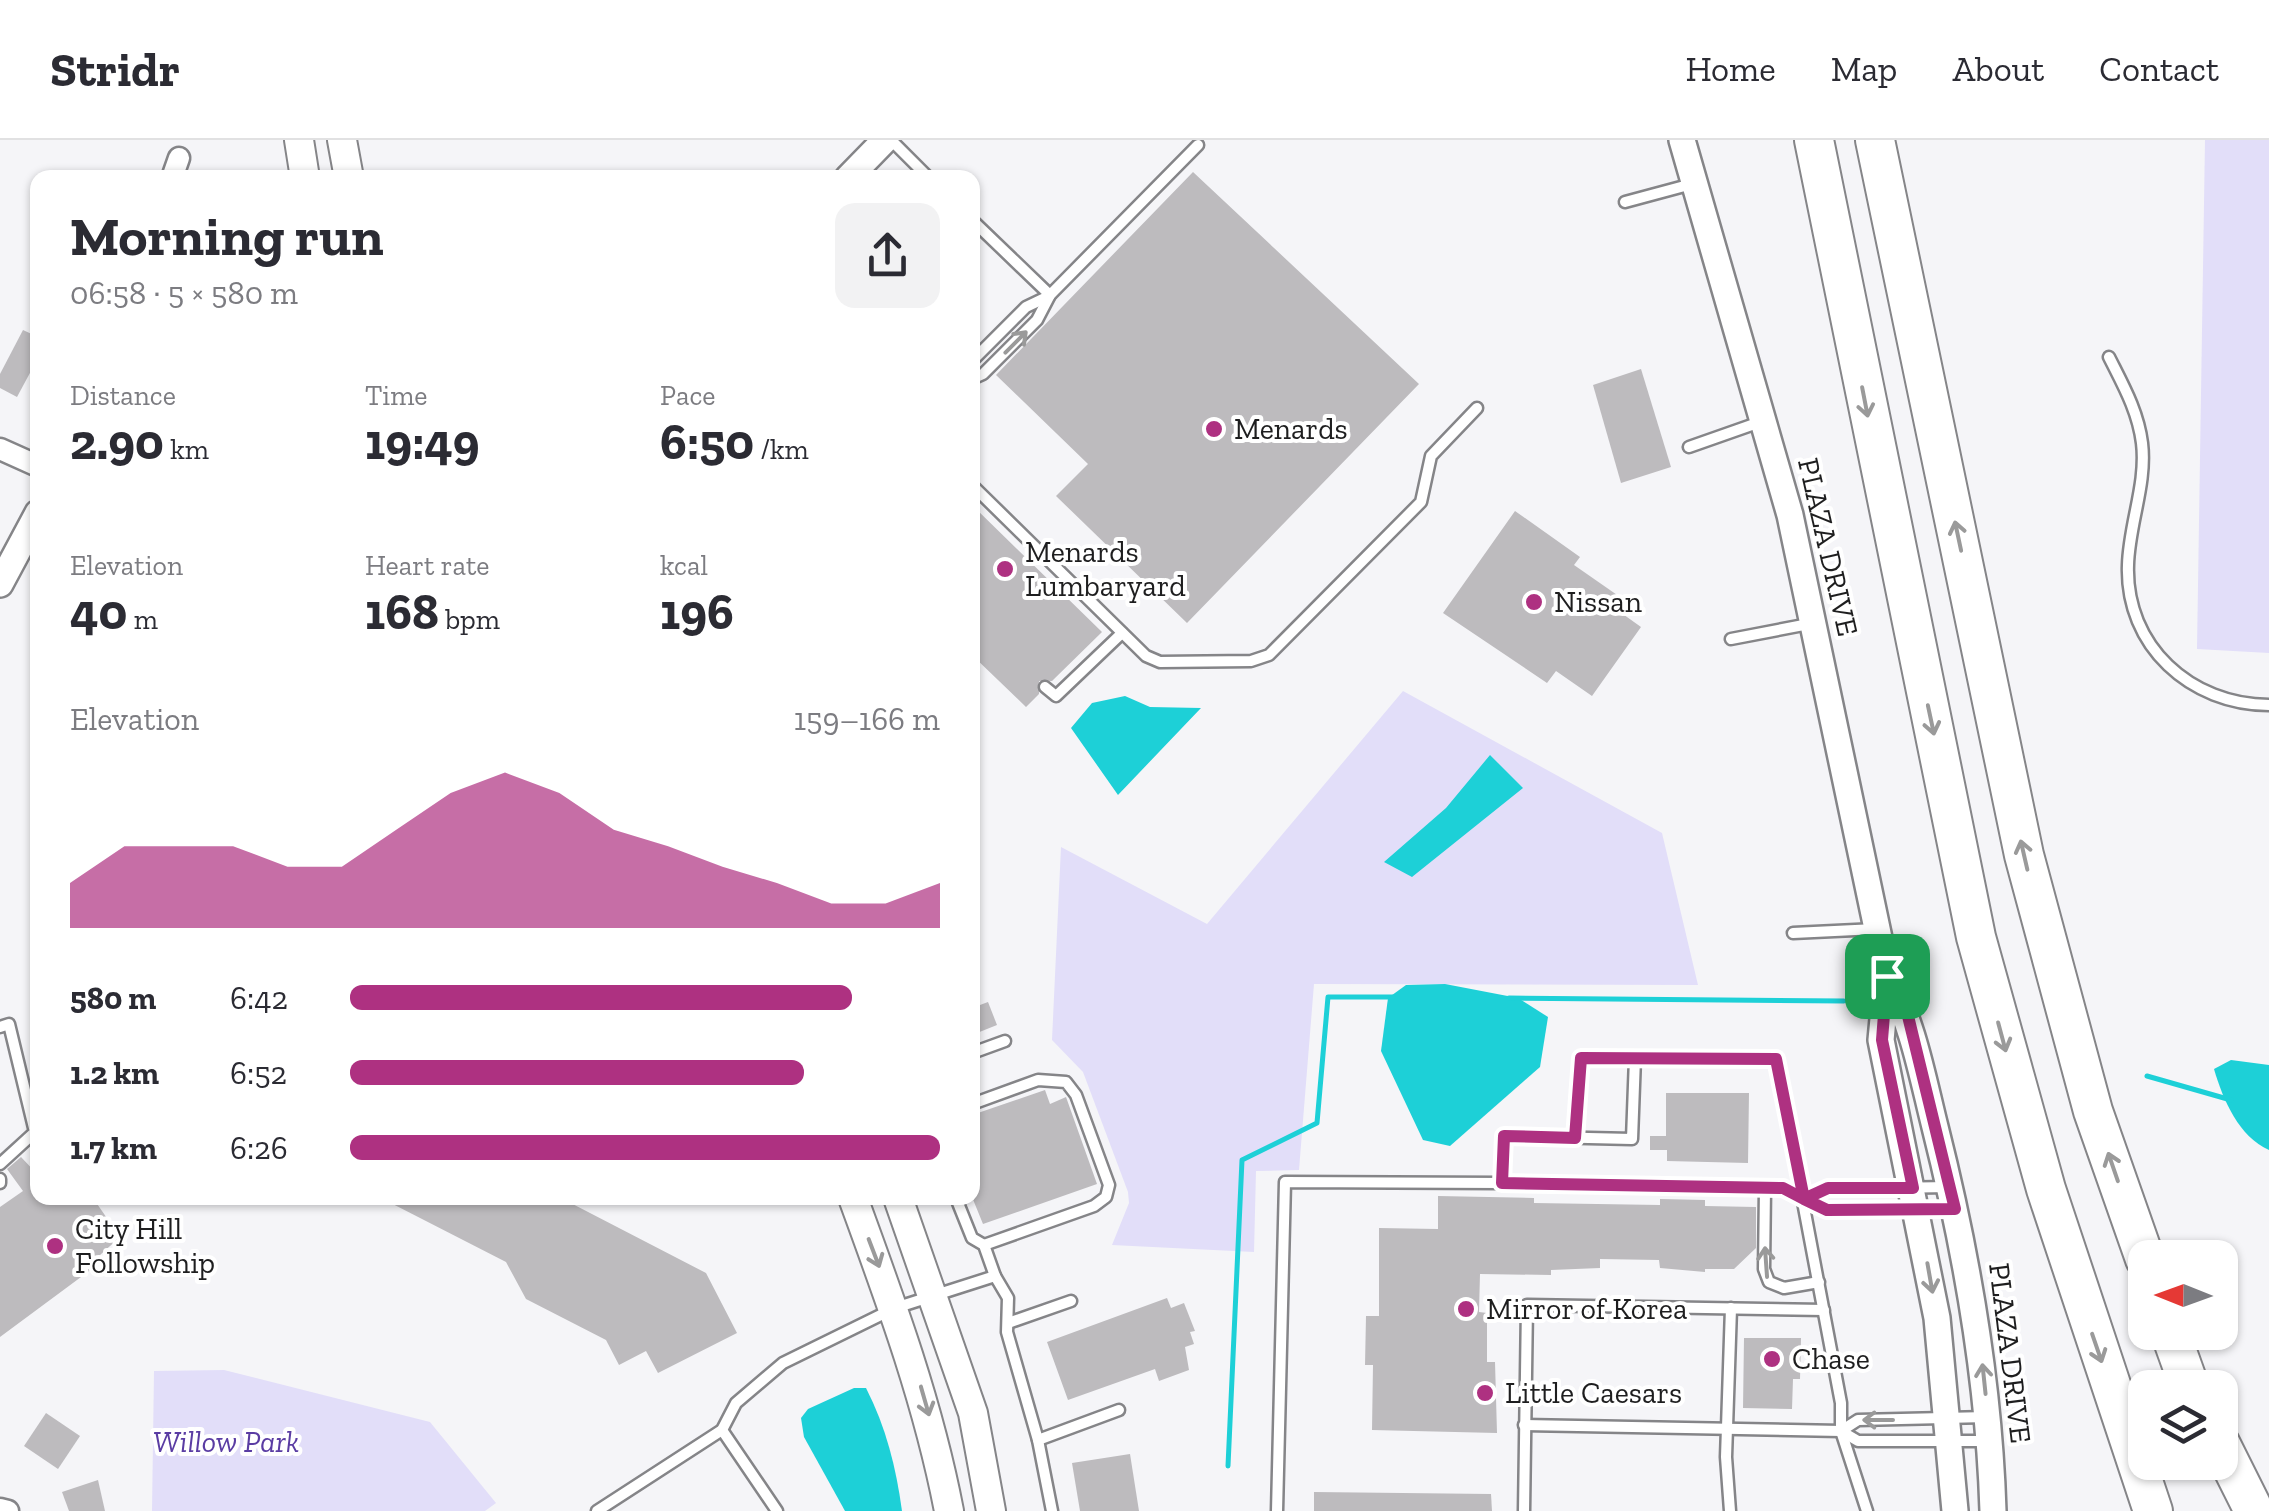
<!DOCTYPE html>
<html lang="en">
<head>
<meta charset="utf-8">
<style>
  :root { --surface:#fff; --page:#f2f2f3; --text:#2b2b33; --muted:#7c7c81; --line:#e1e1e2; --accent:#ae3181 }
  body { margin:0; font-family:"Zilla Slab",serif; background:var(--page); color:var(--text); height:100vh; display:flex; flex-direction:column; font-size:38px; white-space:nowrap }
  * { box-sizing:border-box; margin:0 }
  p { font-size:32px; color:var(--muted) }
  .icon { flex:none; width:55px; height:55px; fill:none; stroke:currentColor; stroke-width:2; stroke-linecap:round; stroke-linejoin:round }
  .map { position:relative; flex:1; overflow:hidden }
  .drawer { position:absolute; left:30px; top:30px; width:950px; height:1035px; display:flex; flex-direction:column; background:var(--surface); border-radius:20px; box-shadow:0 2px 8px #0004 }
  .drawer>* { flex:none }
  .needle { width:65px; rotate:271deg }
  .tools { position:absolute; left:2128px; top:1100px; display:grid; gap:20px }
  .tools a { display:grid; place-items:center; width:110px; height:110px; border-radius:20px; background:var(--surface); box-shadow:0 2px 8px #0004; font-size:50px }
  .pin { position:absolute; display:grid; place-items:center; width:85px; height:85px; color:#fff; margin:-42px; border-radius:20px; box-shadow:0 5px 15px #0006 }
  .round { display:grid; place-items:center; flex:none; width:105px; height:105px; border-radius:20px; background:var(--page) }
  .headline { display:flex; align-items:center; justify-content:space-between; height:170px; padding:0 40px }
  h1 { font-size:55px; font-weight:700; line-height:75px }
  .figures { display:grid; grid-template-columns:repeat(3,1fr); gap:15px; height:170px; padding:10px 40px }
  .figures div { display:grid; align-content:center }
  .figures b { font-size:50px; font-weight:700 }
  .figures small { font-size:28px; font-weight:400 }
  .figures p { font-size:28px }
  .chart { height:280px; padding:20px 40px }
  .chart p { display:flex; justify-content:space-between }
  .chart svg { width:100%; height:180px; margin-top:10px; fill:var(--accent); opacity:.7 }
  ul { padding:0 40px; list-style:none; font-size:32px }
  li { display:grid; grid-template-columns:160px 120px 1fr; align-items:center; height:75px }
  li i { height:25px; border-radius:12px; background:var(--accent) }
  header { display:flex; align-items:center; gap:60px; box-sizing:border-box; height:140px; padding:0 50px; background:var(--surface); border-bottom:2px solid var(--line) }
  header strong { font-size:48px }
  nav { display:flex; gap:55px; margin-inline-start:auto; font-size:35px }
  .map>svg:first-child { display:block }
  .green { fill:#e2def9 }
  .water { fill:#1dd0d7 }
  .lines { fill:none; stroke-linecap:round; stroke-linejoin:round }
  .stream { stroke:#1dd0d7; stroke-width:5 }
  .building { fill:#bdbbbe }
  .service-casing { stroke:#858588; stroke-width:15 }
  .minor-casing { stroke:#858588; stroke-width:25 }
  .tertiary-casing { stroke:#858588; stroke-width:30 }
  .secondary-casing { stroke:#858588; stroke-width:32 }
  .motorway-casing { stroke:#858588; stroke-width:42 }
  .service { stroke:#fff; stroke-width:10 }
  .minor { stroke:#fff; stroke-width:20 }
  .tertiary { stroke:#fff; stroke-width:25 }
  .secondary { stroke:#fff; stroke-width:28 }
  .motorway { stroke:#fff; stroke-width:38 }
  .oneway { stroke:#9a9a9a }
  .route-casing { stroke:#fff; stroke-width:20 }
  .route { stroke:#ae3181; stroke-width:12 }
  .poi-dot { fill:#ae3181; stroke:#fff; stroke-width:4 }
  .labels { text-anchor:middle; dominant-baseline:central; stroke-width:8; stroke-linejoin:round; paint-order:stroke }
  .poi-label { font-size:30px; fill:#1e1e1f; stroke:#fff; text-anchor:start }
  .street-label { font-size:30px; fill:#1e1e1f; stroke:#fff }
  .park-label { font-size:30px; font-style:italic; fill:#5a3ca3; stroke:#fff }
</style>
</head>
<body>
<header>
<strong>Stridr</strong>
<nav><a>Home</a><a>Map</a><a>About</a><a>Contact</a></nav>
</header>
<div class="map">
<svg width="2269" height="1371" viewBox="0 0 2269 1371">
  <rect width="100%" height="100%" fill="#f5f5f8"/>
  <g class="green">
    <polygon points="2205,0 2269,0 2269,513 2197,509"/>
    <polygon points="1403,551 1662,693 1698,845 1314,844 1299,1030 1256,1031 1254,1112 1112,1105 1129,1063 1128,1052 1083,932 1052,900 1061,707 1207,784"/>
    <polygon points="224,1230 430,1282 496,1363 485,1371 152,1371 154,1231"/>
  </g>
  <g class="water">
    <polygon points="1125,556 1150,567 1201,568 1118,655 1071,588 1092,563"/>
    <polygon points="1490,615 1523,648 1412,737 1384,722 1446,668"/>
    <polygon points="1445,844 1518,858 1548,877 1540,927 1450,1006 1423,1000 1381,911 1388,858 1406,845"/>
    <path d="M2231,920L2269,925V1010C2239,997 2223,960 2214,929Z"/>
    <path d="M854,1248H866C886,1287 896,1327 902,1371H845L804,1297L801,1278L808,1269Z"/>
  </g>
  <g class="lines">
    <g class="stream">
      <polyline points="1509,858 1844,861"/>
      <polyline points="2147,936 2231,960"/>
      <polyline points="1228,1326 1242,1020 1317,983 1328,857 1393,857"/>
    </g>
  </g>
  <g class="building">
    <polygon points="1193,32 1419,244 1187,483 1056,356 1088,324 996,235"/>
    <polygon points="23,190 38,197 38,218 17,257 0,248 0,234"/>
    <polygon points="1641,229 1671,327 1621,343 1593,245"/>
    <polygon points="972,365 1102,492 1052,541 1039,541 1039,554 1026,567 972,515"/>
    <polygon points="1515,371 1580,417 1574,425 1620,457 1613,467 1641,487 1592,556 1556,531 1547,543 1443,473"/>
    <polygon points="988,862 997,885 972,895 972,868"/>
    <polygon points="1045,950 1050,964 1066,957 1097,1044 983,1084 972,1057 972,975"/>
    <polygon points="1666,953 1749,953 1748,1023 1667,1021 1667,1010 1650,1010 1650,996 1666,996"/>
    <polygon points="21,1017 38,1035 38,1058 93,1058 120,1097 100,1115 104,1120 0,1197 0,1067 23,1051 7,1029"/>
    <polygon points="1438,1056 1534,1058 1534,1063 1660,1065 1660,1059 1705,1060 1705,1066 1756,1067 1756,1108 1734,1129 1705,1129 1705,1132 1660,1128 1659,1120 1600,1119 1600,1128 1551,1130 1551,1135 1480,1134 1479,1172 1487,1173 1487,1222 1495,1222 1497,1293 1372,1290 1373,1225 1365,1225 1366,1176 1379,1176 1379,1088 1438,1089"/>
    <polygon points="381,1058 561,1058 706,1133 737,1193 658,1233 646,1211 619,1225 606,1200 526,1159 506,1122"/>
    <polygon points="1167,1158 1171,1168 1184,1163 1195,1191 1190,1192 1194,1204 1185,1207 1189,1230 1159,1241 1155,1229 1068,1260 1047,1202"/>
    <polygon points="1744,1198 1801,1198 1800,1239 1793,1239 1792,1269 1743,1268"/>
    <polygon points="46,1273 80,1296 58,1329 24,1306"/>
    <polygon points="1130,1314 1139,1371 1080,1371 1072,1323"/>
    <polygon points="98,1340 105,1371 69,1371 62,1352"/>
    <polygon points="1314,1352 1491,1354 1492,1371 1314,1371"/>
  </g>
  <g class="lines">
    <defs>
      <g id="service">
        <polyline points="891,0 929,38"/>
        <polyline points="1625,62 1692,44"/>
        <polyline points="972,80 1050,155"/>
        <path d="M2109,217C2123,245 2138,271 2142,303C2147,344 2129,384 2128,425C2125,506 2191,565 2269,565"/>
        <polyline points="972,221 1026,167 1049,156"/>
        <polyline points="972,239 983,234 1037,180 1050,155 1198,5"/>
        <polyline points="1689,307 1763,281"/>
        <polyline points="972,345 1146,516 1160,522 1251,521 1269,515 1421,362 1431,316 1477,268"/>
        <polyline points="1731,499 1814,483"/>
        <polyline points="1045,547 1056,556 1122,493"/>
        <polyline points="1793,793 1876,789"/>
        <polyline points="0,887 9,884 35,992 0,1024"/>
        <polyline points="972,913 1005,901"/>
        <polyline points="972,964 1038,940 1066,942 1076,955 1109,1045 1106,1057 1094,1066 984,1105"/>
        <polyline points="1575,998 1581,918 1635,918"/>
        <polyline points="0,1039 0,1043"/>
        <polyline points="1502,1043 1783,1048 1827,1070 1954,1069"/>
        <polyline points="1765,1048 1764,1129 1769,1142 1784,1148 1819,1142"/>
        <polyline points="956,1058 972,1098 984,1105 995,1136"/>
        <polyline points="1804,1059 1828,1049 1949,1047"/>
        <polyline points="1008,1183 1071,1161"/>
        <polyline points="1524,1285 1841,1291 1858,1301 1989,1301"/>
        <polyline points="722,1290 777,1371"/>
        <polyline points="1841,1291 1858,1280 1987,1277"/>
        <polyline points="1038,1300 1119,1270"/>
        <polyline points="597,1371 722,1290 736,1263 783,1223 895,1168 995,1136 1008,1158 1007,1192 1038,1300 1052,1371"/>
        <polyline points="1277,1371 1285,1042 1502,1043 1504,996 1632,999 1635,918 1776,919 1841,1263 1841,1291 1867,1371"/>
        <polyline points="1524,1371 1527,1165 1824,1170"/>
        <polyline points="1730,1371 1726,1317 1731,1168"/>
      </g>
      <g id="minor">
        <polyline points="172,38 179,18"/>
        <polyline points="0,309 38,326"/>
        <polyline points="0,1369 8,1371"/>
      </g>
      <g id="tertiary">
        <path d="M1682,0L1790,375L1887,836C1913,883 1922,935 1935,987C1967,1114 1989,1240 1993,1371"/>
        <polyline points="848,38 885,0"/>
        <polyline points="0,444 38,373"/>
        <polyline points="1887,836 1881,900 1937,1178 1955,1371"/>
      </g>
      <g id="secondary">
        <polyline points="299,0 305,38"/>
        <polyline points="342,0 349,38"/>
        <path d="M853,1058C891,1162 928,1262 949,1371"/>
        <polyline points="898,1058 973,1273 991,1371"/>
      </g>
      <g id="motorway">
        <polyline points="1814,0 1976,797 2046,1049 2153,1371"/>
        <polyline points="1875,0 2024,715 2093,971 2145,1119"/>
        <polyline points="2170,1192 2190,1248"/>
        <polyline points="2220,1303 2254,1371"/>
      </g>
    </defs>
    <use href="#service" class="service-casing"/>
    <use href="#minor" class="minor-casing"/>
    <use href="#tertiary" class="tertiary-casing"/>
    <use href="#secondary" class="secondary-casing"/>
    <use href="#motorway" class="motorway-casing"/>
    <use href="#service" class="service"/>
    <use href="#minor" class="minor"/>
    <use href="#tertiary" class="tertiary"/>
    <use href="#secondary" class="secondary"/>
    <use href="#motorway" class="motorway"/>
  </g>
  <defs><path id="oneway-shaft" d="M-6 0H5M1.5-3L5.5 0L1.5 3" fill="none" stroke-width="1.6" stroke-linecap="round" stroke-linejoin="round" transform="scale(2.5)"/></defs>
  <g class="oneway">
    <use href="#oneway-shaft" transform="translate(1016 202) rotate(-45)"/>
    <use href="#oneway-shaft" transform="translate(1865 262) rotate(79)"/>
    <use href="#oneway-shaft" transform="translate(1958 396) rotate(-102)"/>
    <use href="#oneway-shaft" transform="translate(1931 580) rotate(78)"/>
    <use href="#oneway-shaft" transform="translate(2024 715) rotate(-103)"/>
    <use href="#oneway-shaft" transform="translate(2002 897) rotate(75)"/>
    <use href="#oneway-shaft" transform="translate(2113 1027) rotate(-109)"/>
    <use href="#oneway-shaft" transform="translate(874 1113) rotate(69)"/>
    <use href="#oneway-shaft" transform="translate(1766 1122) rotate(-94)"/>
    <use href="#oneway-shaft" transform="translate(1930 1138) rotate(80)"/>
    <use href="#oneway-shaft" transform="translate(2097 1208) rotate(71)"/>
    <use href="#oneway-shaft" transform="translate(1984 1239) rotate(-96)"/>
    <use href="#oneway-shaft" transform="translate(925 1261) rotate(74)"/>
    <use href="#oneway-shaft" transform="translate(1878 1280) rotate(180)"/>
  </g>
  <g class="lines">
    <defs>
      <polyline id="route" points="1887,836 1882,900 1913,1048 1828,1048 1804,1059 1783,1048 1502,1043 1504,996 1575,998 1581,918 1776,919 1804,1059 1827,1070 1955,1069 1907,872 1887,836"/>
    </defs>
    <use href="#route" class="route-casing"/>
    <use href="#route" class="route"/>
  </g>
  <g class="poi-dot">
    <circle cx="1214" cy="289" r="10"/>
    <circle cx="1005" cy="429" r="10"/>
    <circle cx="1534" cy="462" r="10"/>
    <circle cx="55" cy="1106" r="10"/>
    <circle cx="1466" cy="1169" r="10"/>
    <circle cx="1772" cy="1219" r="10"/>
    <circle cx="1485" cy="1253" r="10"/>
  </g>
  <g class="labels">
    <g class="poi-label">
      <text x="1234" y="289">Menards</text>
      <text x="1025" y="412">Menards<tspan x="1025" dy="34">Lumbaryard</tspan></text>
      <text x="1554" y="462">Nissan</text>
      <text x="75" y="1089">City Hill<tspan x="75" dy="34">Followship</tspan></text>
      <text x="1486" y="1169">Mirror of Korea</text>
      <text x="1792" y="1219">Chase</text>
      <text x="1505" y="1253">Little Caesars</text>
    </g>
    <g class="street-label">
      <text transform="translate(1828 407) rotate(77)">PLAZA DRIVE</text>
      <text transform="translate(2010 1213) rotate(83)">PLAZA DRIVE</text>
    </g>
    <g class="park-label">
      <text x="226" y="1302">Willow Park</text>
    </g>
  </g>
</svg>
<div class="tools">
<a><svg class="needle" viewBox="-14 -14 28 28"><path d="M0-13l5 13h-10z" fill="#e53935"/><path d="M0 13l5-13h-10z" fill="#7c7c81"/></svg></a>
<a><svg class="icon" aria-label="layers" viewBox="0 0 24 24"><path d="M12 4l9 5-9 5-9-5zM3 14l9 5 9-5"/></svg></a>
</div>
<div class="pin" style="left:1887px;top:836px;background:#1e9e55"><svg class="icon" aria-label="arrive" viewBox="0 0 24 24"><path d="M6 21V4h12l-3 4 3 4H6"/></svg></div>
<section class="drawer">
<div class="headline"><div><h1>Morning run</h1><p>06:58 · 5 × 580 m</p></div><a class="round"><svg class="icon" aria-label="share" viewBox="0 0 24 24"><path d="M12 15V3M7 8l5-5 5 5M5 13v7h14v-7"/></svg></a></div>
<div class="figures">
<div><p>Distance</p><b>2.90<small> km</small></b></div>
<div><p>Time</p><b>19:49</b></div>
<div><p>Pace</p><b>6:50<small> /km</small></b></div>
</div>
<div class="figures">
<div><p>Elevation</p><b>40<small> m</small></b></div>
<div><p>Heart rate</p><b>168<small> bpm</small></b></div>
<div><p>kcal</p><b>196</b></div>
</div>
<div class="chart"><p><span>Elevation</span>159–166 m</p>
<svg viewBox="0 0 160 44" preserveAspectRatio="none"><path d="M0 44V33L10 24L20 24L30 24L40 29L50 29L60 20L70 11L80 6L90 11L100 20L110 24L120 29L130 33L140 38L150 38L160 33V44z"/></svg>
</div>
<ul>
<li><b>580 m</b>6:42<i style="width:85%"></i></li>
<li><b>1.2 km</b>6:52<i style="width:77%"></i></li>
<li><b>1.7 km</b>6:26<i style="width:100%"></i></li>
</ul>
</section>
</div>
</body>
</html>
